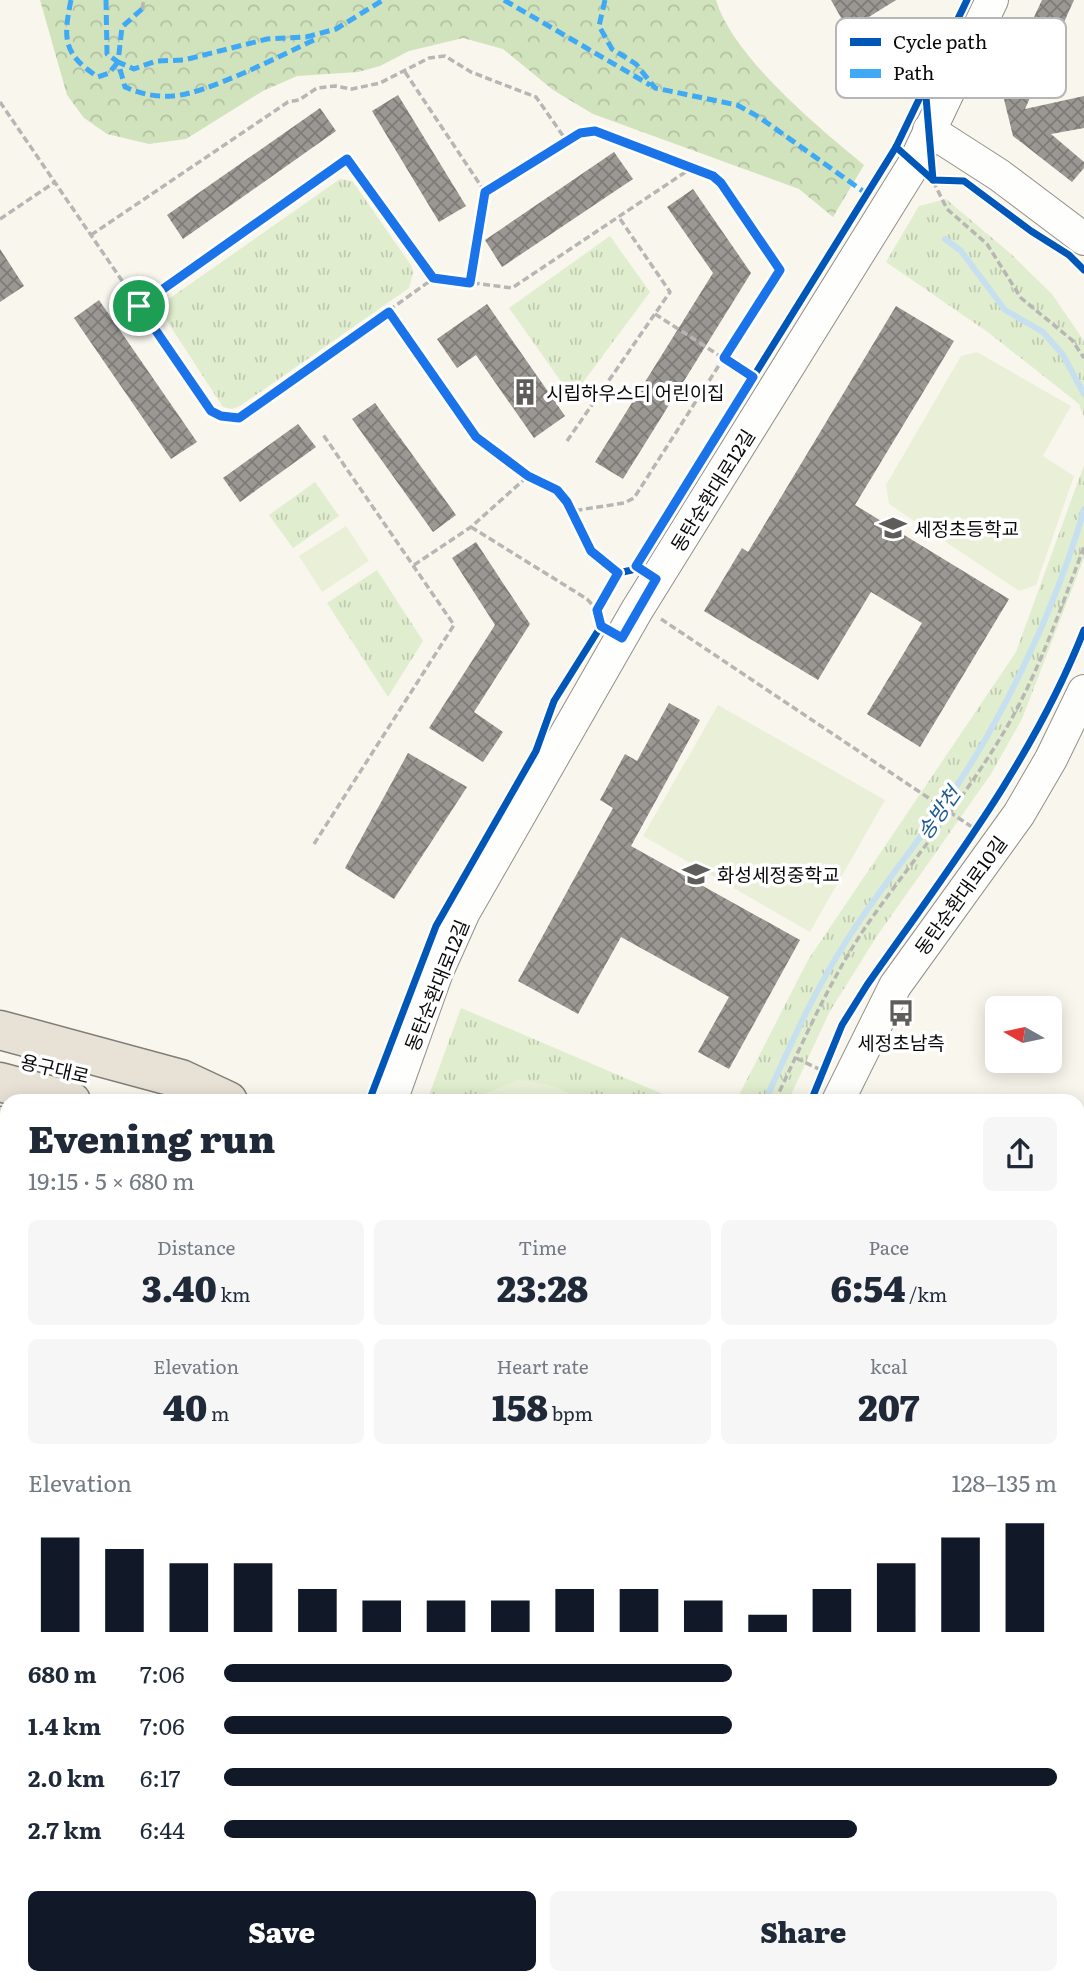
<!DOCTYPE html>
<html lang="en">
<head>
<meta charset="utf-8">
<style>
  :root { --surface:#fff; --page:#f6f6f7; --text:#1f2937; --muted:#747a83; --accent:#111827 }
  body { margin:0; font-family:Literata,"Noto Sans KR",serif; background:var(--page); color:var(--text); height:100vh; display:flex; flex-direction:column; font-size:26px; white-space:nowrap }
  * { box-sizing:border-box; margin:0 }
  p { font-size:23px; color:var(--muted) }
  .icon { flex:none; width:38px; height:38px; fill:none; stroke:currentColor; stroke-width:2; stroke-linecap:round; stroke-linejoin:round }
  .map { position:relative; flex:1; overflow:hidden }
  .drawer { position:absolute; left:0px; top:1094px; width:1085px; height:891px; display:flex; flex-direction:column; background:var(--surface); border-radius:21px 21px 0 0; box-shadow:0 4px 18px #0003 }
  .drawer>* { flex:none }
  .needle { width:46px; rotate:279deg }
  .controls { position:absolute; left:985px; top:996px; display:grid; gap:14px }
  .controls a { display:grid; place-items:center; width:77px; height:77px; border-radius:10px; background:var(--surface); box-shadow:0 4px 18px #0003; font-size:35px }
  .pin { position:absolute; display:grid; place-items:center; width:60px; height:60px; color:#fff; margin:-30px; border:4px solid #fff; border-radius:50%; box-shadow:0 2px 7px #0007 }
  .round { display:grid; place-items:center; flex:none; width:74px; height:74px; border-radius:10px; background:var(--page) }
  .summary { display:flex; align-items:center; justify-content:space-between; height:119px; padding:0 28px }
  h1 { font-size:38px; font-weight:800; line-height:52px }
  .stats { display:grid; grid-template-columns:repeat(3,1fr); gap:10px; height:119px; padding:7px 28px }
  .stats div { display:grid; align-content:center; border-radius:10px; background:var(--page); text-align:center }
  .stats b { font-size:35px; font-weight:800 }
  .stats small { font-size:19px; font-weight:400 }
  .stats p { font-size:19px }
  .chart { height:196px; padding:14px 28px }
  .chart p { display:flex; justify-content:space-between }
  .chart svg { width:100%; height:126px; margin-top:7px; stroke:var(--accent); stroke-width:6 }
  .button { display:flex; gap:14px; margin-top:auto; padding:14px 28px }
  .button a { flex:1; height:80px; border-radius:10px; background:var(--accent); color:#fff; font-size:28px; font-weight:800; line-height:80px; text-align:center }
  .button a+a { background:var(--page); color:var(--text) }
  ul { padding:0 28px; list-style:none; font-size:23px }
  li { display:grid; grid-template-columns:112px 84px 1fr; align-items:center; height:52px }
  li i { height:18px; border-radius:9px; background:var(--accent) }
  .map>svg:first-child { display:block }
  .forest { fill:url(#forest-crowns) }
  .park { fill:url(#park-tufts) }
  .pitch { fill:#eaf0d8 }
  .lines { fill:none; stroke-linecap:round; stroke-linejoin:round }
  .stream { stroke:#c7e0f0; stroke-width:6 }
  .building { fill:url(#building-cross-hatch) }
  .minor-casing { stroke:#92908c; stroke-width:27 }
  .tertiary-casing { stroke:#92908c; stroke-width:34 }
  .trunk-casing { stroke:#7f7e7a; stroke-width:41 }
  .path { stroke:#b7b6b5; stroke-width:3.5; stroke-dasharray:7 3.5; stroke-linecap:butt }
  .minor { stroke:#fefefc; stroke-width:24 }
  .tertiary { stroke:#fefefc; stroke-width:32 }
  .trunk { stroke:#e8e2d6; stroke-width:38 }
  .quiet { stroke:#3fa9f5; stroke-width:5; stroke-dasharray:10 5; stroke-linecap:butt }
  .cycleway-casing { stroke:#fff; stroke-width:11 }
  .cycleway { stroke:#0057b8; stroke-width:7 }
  .route-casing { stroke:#fff; stroke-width:14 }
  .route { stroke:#1a73e8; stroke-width:9 }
  .labels { text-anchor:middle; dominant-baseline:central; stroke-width:7; stroke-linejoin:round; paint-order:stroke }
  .poi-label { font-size:19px; fill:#0a0a0a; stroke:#fff; text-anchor:start }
  .street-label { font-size:19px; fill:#0a0a0a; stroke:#fff }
  .water-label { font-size:21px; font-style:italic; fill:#1d5b92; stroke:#fff }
  .key { fill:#fff; stroke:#b6b6b6; stroke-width:2 }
  .key-label { font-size:19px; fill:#0a0a0a }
</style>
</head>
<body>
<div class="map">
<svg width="1084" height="1983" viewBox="0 0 1084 1983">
  <defs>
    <pattern id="forest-crowns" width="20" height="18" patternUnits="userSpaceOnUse" patternTransform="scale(1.75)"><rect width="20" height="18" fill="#d1e3bd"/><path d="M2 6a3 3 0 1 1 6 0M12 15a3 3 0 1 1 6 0" fill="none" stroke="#b2c1a1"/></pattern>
    <pattern id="park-tufts" width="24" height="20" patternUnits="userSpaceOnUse" patternTransform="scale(1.75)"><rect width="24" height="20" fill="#e0edce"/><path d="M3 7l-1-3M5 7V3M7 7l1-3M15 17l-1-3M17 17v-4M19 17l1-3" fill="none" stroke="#bfcab0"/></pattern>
    <pattern id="building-cross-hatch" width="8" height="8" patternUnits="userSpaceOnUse" patternTransform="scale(1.75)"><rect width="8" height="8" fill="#9b9894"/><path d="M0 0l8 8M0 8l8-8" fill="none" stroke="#7d7a77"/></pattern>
  </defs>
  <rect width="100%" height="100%" fill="#f9f6ed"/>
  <path class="forest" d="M40,0H716C733,57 818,127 864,165L833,217L799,189L593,114L553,90L503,49L463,38L409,51L380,66L358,72L297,76L263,91L186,139L149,144L107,134L84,118L67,95Z"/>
  <g class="park">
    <polygon points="340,179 352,181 355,185 411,265 413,273 409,288 240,406 232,409 223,407 165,318 166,301"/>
    <polygon points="946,199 1011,254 1052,294 1084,341 1084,417 1079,404 989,333 886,262 919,206"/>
    <polygon points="610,236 650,292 572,397 509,308"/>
    <polygon points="1084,465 1084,558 1022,719 991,774 877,936 830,1011 788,1101 736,1101 808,960 1016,652"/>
    <polygon points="315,482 339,516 293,548 269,515"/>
    <polygon points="377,570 423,641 388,697 327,603"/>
    <polygon points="461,1008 679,1101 427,1101"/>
    <polygon points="69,1978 476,1978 475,1983 66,1983"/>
  </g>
  <g class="pitch">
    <polygon points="977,352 1071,406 1043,456 1074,476 1036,585 1019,591 889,504 886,485 961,356"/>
    <polygon points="346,526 369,561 322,592 299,556"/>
    <polygon points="718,705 885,800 810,932 643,836"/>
    <path d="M519,1080C542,1083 562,1085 580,1101H479L484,1094Z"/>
  </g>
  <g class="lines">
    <g class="stream">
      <polyline points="945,239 961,251 1005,310 1043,332 1063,355 1084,394"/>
      <path d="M765,1101C791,1044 813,993 847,940C881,886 923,837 958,784C1009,706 1059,599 1084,509"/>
      <polyline points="358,1978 362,1983"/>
      <polyline points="273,1983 284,1980 287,1983"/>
    </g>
  </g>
  <g class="building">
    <polygon points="831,0 896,0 848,30"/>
    <polygon points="1042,0 1074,0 1025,109 1084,96 1084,128 1051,134 1084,162 1084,168 1072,182 1013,136 1001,87"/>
    <polygon points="398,95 466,206 439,222 372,111"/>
    <polygon points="320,108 336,131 183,239 167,215"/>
    <polygon points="614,152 633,179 502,267 485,240"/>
    <polygon points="693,189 751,273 623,479 595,462 713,273 667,207"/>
    <polygon points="0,249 24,286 0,302"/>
    <polygon points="99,300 197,442 171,459 74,318"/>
    <polygon points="487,304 565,416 534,438 476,355 457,368 437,339"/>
    <polygon points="896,306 954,341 855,505 1009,599 920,747 867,714 922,623 871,592 818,680 704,611 742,548 748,552"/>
    <polygon points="375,403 456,515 433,532 352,419"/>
    <polygon points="298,424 316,447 240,502 223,478"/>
    <polygon points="476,542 530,624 474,712 503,732 483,762 429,728 495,625 452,558"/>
    <polygon points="669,703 700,720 631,846 800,940 729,1069 698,1052 729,997 621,937 578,1014 518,981 613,808 600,800 625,754 637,761"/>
    <polygon points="408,753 467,787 394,899 345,868"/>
  </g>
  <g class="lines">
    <defs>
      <g id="minor">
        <polyline points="0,1226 7,1228"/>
        <polyline points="0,1356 7,1357"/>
        <polyline points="0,1465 7,1447"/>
        <polyline points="577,1978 585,1983"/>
      </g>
      <g id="tertiary">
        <polyline points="929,130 999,175 1084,239"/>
        <polyline points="391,1101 437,972 464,912 637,610 914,164 992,0"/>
        <polyline points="838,1101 895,986 1019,814 1051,759 1084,691"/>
        <polyline points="0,1737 7,1720"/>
        <polyline points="558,1983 564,1978"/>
      </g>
      <g id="trunk">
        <polyline points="0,1030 181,1079 228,1101"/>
        <polyline points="0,1082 71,1101"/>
        <polyline points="0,1126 7,1128"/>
        <polyline points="1078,1322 1084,1324"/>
        <polyline points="1078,1360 1084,1361"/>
      </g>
    </defs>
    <use href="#minor" class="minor-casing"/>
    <use href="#tertiary" class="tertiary-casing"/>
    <use href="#trunk" class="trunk-casing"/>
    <g class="path">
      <polyline points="142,9 144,0"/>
      <polyline points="405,72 485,192 470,283"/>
      <polyline points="0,102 211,411 221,416 239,418 434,278 512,288 693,167"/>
      <polyline points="933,181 947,209 987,244 1021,298 1072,340 1084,358"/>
      <polyline points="485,192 580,133 595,131 713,176 721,183 780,270 634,498 624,503 572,511"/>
      <polyline points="0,219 55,182"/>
      <polyline points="91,235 288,102 299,100 317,88 335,86 352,89 380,83 429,58 445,56 471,72 536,97 566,140"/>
      <polyline points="140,305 347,159 434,278"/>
      <polyline points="389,312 476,437 528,476 557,490 567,502 591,551 618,573"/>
      <polyline points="655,314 751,376"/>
      <polyline points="567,441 670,292 618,216"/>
      <polyline points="471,527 587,599 597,610"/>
      <polyline points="414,565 471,527 528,476"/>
      <polyline points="661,619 975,829"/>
      <polyline points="314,844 454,625 322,433"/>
      <polyline points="796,1058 823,1071"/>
      <path d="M775,1101C804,1040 831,977 869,922C917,854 971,791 1012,718C1042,663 1062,605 1084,547"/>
      <polyline points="0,1497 7,1500"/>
      <polyline points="1078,1740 1084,1724"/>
      <polyline points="186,1978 187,1983"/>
      <polyline points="504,1978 511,1983"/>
      <polyline points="317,1979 321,1983"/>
      <polyline points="60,1983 62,1978"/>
      <polyline points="158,1983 162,1978"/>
      <polyline points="396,1983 408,1978"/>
      <polyline points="490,1983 497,1978"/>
      <polyline points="990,1983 992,1978"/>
    </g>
    <use href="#minor" class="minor"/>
    <use href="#tertiary" class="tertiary"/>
    <use href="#trunk" class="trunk"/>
    <g class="quiet">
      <path d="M71,0C63,39 63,54 98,77L109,73L118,62"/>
      <path d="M106,0L107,54L118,62L125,87C141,94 155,97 173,96C206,94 282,55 314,40"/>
      <polyline points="504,0 650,85"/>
      <polyline points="605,0 599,26 612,49 636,64 655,88 737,105 759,117 867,194"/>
      <polyline points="142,9 122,27 118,62 134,69 156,61 184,60 267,39 306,37 336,29 383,0"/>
    </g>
    <defs>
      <g id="cycleway">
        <polyline points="925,85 933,180"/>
        <polyline points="896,147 933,180 964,181 1031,231 1069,255 1084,270"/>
        <polyline points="369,1101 436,926 536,751 554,701 601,626 597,610 618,573 632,570 636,566 896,147 967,0"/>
        <path d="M811,1101L842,1025L867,985C947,871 1033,760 1084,630"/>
      </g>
    </defs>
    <use href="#cycleway" class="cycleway-casing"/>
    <use href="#cycleway" class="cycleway"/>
  </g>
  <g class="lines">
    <defs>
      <polygon id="route" points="595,131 713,176 721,183 780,270 724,358 753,377 636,566 656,579 622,638 601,626 597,610 618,573 591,551 567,502 557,490 528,476 476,437 389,312 239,418 221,416 211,411 139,306 347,159 433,278 470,283 485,192 580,133"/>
    </defs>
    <use href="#route" class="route-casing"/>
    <use href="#route" class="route"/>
  </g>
  <defs>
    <symbol id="building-bare" viewBox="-9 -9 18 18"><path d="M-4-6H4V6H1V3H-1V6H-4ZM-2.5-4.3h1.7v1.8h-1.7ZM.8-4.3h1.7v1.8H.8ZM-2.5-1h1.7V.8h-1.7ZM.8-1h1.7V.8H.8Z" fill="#5e5d59" stroke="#fff" stroke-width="2.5" paint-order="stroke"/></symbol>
    <symbol id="school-bare" viewBox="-9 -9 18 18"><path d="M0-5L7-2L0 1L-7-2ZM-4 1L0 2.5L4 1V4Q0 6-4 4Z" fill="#5e5d59" stroke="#fff" stroke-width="2.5" paint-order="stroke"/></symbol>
    <symbol id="bus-bare" viewBox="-9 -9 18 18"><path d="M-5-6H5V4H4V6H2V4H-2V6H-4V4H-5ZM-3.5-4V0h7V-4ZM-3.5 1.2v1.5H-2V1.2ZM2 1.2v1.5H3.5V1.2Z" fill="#5e5d59" stroke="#fff" stroke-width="2.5" paint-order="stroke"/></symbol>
  </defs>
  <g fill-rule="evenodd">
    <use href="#building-bare" x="506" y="373" width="38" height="38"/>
    <use href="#school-bare" x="874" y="509" width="38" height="38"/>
    <use href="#school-bare" x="677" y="855" width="38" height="38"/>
    <use href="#bus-bare" x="882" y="994" width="38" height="38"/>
  </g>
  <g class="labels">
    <g class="poi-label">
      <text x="546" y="392">시립하우스디 어린이집</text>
      <text x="914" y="528">세정초등학교</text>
      <text x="717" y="874">화성세정중학교</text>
      <text x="901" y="1042" text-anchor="middle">세정초남측</text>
    </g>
    <g class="street-label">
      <text transform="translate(712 490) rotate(-58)">동탄순환대로12길</text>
      <text transform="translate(960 895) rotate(-54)">동탄순환대로10길</text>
      <text transform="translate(436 985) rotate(-68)">동탄순환대로12길</text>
      <text transform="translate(55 1068) rotate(13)">용구대로</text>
    </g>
    <g class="water-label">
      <text transform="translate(937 812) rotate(-55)">송방천</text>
    </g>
  </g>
  <rect x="836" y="18" width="230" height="80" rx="10" class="key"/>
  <rect x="850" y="38" width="31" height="8" fill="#0057b8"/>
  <rect x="850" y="69" width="31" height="9" fill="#3fa9f5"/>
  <g class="key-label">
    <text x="893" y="49">Cycle path</text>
    <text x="893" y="80">Path</text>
  </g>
</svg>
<div class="controls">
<a><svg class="needle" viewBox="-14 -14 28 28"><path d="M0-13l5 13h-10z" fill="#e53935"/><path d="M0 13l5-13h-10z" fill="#747a83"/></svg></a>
</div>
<div class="pin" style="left:139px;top:306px;background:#1e9e55"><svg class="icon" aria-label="arrive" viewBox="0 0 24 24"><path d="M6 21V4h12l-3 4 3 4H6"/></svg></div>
<section class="drawer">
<div class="summary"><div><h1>Evening run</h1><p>19:15 · 5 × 680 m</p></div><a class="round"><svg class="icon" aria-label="share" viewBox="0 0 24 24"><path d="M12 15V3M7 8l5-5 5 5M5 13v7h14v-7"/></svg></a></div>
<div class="stats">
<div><p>Distance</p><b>3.40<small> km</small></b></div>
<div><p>Time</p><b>23:28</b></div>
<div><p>Pace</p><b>6:54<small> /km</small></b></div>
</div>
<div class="stats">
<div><p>Elevation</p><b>40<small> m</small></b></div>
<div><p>Heart rate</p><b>158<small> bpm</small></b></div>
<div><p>kcal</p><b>207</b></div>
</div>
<div class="chart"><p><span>Elevation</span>128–135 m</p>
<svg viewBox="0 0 160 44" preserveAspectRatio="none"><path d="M5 44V11M15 44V15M25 44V20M35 44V20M45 44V29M55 44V33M65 44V33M75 44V33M85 44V29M95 44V29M105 44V33M115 44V38M125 44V29M135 44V20M145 44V11M155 44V6"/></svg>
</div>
<ul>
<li><b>680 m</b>7:06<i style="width:61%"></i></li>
<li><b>1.4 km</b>7:06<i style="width:61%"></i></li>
<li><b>2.0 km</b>6:17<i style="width:100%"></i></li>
<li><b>2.7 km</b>6:44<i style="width:76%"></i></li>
</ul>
<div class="button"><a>Save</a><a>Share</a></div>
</section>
</div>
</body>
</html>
